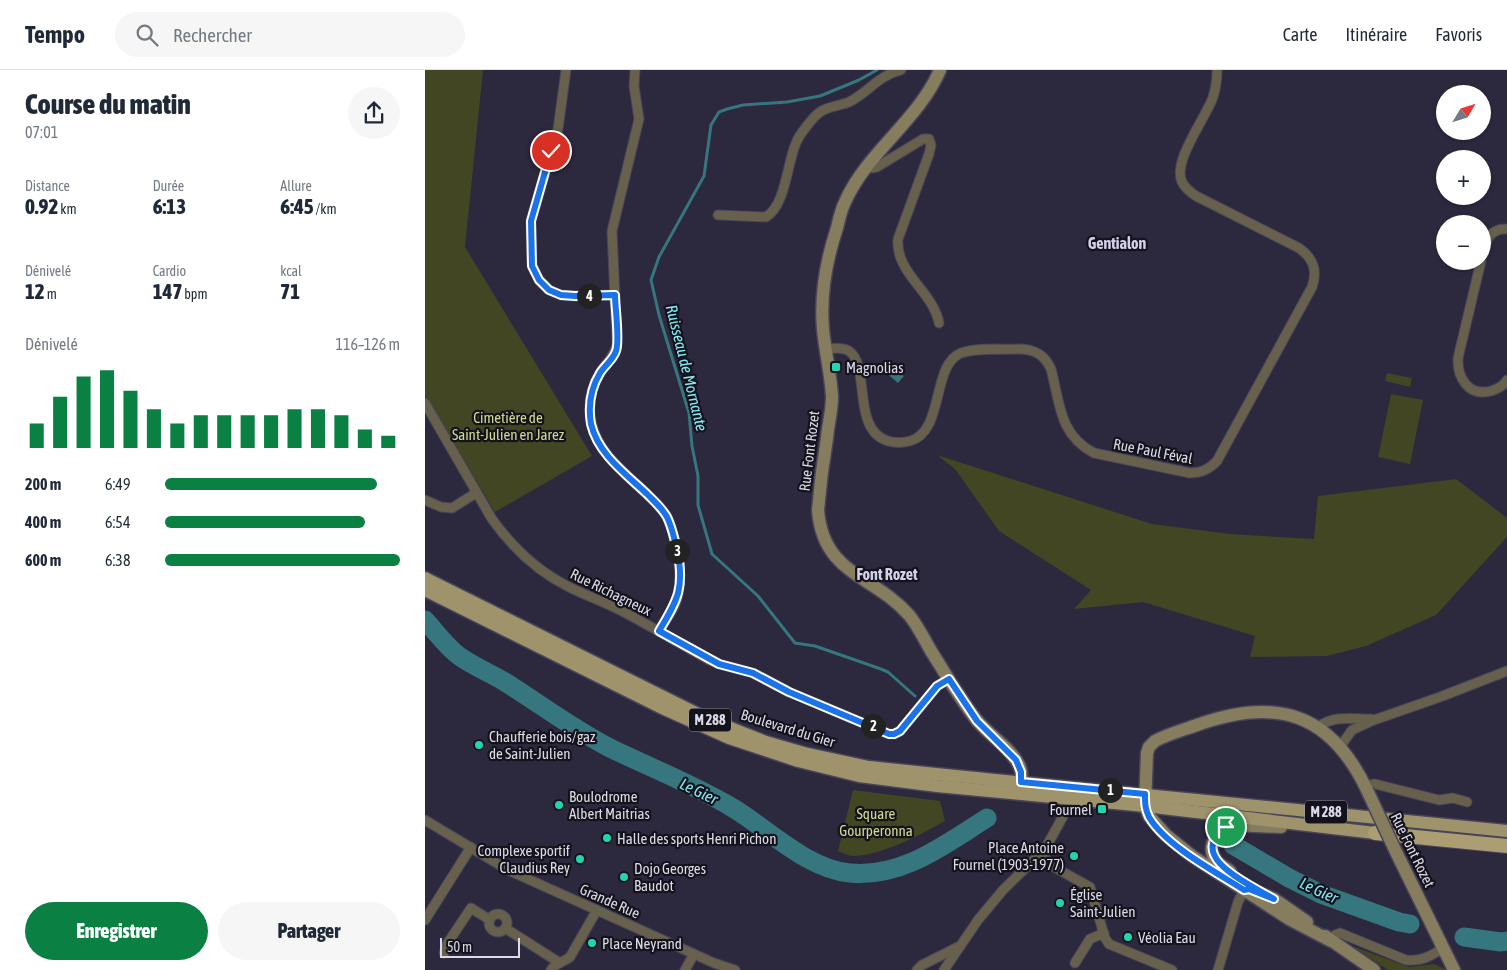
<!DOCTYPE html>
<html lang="fr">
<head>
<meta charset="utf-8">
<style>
  :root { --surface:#fff; --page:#f6f6f7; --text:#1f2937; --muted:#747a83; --line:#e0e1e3; --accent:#0b8043 }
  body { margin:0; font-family:"Asap Condensed",sans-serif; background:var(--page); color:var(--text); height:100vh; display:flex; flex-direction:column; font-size:19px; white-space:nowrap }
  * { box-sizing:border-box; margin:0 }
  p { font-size:16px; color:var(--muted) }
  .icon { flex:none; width:28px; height:28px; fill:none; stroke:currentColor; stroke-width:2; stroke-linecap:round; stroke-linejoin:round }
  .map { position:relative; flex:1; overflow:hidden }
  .sheet { display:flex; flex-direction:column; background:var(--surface); width:425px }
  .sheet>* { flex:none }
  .needle { width:32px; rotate:52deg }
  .tools { position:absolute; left:1011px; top:15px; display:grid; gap:10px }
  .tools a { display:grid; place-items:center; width:55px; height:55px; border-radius:50%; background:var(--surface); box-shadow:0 1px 4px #0004; font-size:25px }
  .scale { position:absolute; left:15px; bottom:12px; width:80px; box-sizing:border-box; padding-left:5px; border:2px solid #dcdae8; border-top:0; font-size:14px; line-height:18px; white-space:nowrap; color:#dcdae8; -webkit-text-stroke:4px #14131c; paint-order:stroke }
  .pin { position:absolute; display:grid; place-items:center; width:42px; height:42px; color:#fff; margin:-21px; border:2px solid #fff; border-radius:50%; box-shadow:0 1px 5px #0007 }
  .km { position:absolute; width:25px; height:25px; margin:-12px; border-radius:50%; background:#222; color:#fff; font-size:14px; line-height:25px; text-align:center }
  .round { display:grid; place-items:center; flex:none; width:52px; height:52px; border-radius:26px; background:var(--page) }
  .overview { display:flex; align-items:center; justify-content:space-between; height:85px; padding:0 25px }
  h1 { font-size:28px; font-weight:800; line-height:38px }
  .figures { display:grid; grid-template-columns:repeat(3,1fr); gap:8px; height:85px; padding:5px 25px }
  .figures div { display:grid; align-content:center }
  .figures b { font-size:21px; font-weight:800 }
  .figures small { font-size:14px; font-weight:400 }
  .figures p { font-size:14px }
  .chart { height:140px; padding:10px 25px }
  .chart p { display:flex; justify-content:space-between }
  .chart svg { width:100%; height:90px; margin-top:5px; stroke:var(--accent); stroke-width:6 }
  .action { display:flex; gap:10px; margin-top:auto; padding:10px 25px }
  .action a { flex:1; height:58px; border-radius:30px; background:var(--accent); color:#fff; font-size:20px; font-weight:800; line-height:58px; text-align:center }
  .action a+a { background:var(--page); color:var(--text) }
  ul { padding:0 25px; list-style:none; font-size:16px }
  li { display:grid; grid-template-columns:80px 60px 1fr; align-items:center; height:38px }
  li i { height:12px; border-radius:6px; background:var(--accent) }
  header { display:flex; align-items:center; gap:30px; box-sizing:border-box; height:70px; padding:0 25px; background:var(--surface); border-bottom:1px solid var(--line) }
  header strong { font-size:24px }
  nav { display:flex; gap:28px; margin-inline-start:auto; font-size:18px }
  .search { width:350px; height:45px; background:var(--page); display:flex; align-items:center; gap:12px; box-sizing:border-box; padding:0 18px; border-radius:28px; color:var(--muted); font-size:19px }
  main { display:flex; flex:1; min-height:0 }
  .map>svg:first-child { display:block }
  .green { fill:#424623 }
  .water { fill:#36767e }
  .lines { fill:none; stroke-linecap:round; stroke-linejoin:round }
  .stream { stroke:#36767e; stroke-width:3 }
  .river { stroke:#36767e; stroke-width:19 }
  .minor-casing { stroke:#484459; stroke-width:11 }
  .secondary-casing { stroke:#484459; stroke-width:15 }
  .primary-casing { stroke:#484459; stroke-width:15 }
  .trunk-casing { stroke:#484459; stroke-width:16 }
  .minor { stroke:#66604d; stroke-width:9 }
  .secondary { stroke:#867d5f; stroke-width:12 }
  .primary { stroke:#9f936c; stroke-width:12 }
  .trunk { stroke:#aa9e72; stroke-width:14 }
  .secondary-bridge-casing { stroke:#484459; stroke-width:15; stroke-linecap:butt }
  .secondary-bridge { stroke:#867d5f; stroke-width:12 }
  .route-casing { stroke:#fff; stroke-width:10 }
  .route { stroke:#1a73e8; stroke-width:6 }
  .poi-dot { fill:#20d5b0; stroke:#14131c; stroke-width:2 }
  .labels { text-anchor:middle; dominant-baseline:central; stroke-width:4.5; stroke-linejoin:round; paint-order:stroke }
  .shield { fill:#14131c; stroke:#a09eab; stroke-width:1 }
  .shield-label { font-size:14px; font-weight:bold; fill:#dcdae8 }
  .poi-label { font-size:15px; fill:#dcdae8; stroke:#14131c; text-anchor:start }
  .park-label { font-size:15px; fill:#d1da8f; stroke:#14131c }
  .street-label { font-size:15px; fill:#dcdae8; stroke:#14131c }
  .neighbourhood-label { font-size:16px; font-weight:bold; fill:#d4d0ec; stroke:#14131c }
  .water-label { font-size:16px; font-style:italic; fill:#84eaf7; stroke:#14131c }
</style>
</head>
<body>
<header>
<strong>Tempo</strong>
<div class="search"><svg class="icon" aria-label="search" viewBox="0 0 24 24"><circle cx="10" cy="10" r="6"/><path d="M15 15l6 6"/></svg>Rechercher</div>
<nav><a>Carte</a><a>Itinéraire</a><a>Favoris</a></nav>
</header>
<main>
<section class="sheet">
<div class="overview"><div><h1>Course du matin</h1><p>07:01</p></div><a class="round"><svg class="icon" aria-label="share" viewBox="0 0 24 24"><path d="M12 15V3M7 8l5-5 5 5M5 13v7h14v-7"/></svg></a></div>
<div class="figures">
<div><p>Distance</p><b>0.92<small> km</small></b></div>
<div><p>Durée</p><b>6:13</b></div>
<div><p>Allure</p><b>6:45<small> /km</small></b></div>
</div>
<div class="figures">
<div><p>Dénivelé</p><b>12<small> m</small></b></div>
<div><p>Cardio</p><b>147<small> bpm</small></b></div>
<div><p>kcal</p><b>71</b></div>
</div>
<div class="chart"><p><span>Dénivelé</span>116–126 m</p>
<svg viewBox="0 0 160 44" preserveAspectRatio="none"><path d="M5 44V32M15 44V19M25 44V9M35 44V6M45 44V16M55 44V25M65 44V32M75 44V28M85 44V28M95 44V28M105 44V28M115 44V25M125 44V25M135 44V28M145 44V35M155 44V38"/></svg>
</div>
<ul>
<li><b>200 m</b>6:49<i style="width:90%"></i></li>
<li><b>400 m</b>6:54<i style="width:85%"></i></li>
<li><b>600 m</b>6:38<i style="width:100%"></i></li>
</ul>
<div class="action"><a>Enregistrer</a><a>Partager</a></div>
</section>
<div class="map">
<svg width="1082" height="900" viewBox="0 0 1082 900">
  <rect width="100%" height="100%" fill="#2c283e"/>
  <g class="green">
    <polygon points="0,0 58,0 40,177 167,386 70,442 0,325"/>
    <polygon points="962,303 987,308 985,317 960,311"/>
    <polygon points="966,324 998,330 985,394 953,387"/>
    <polygon points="512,385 727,454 805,464 889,469 893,426 1031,409 1082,448 1082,467 1011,545 941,576 902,586 825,587 830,566 718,532 649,539 666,520 574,461 530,399"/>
    <path d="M428,720L515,731L520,751C497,764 456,786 428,786C424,786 418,783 413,781Z"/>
    <polygon points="927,876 984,897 1009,894 1022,900 963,900"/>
  </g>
  <polygon class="water" points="463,294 479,306 473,313 459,301 460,295"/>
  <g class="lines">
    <polyline class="stream" points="452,0 434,10 395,26 362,32 318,35 302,39 294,42 286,55 279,106 234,187 226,210 234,245 264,343 267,376 273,406 273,435 287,484 333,526 370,573 390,576 456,599 463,602 490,626"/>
    <g class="river">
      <path d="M0,550C11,562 21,576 34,586C48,596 65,603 80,612C115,634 148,659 185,678C226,698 268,714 308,738C343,759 382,799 425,803C478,808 520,774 562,748"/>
      <polyline points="808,775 864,808 896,824 974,852 985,854"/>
      <polyline points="1039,867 1076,872 1082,871"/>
    </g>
    <defs>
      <g id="minor">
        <polyline points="141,0 133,59 106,151 107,195 114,210 124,220 136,225 150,226 189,225"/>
        <path d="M210,0L209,16L214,49L187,161L192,274C190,286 181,293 175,303C168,314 164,329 165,343C167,379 198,401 222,424C229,431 237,438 242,447C247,457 249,468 252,479C255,496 257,515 251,532C247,542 239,552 234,561"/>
        <path d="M442,95L447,98L452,97L498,69H504L506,75L504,84L473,169C470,203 508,221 514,253"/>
        <path d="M293,145L341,147C361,135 362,93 371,73C374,65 388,47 395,42C403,36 415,36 424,32C444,22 452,6 476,0"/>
        <path d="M1058,184C1061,170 1065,158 1082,159"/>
        <path d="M1056,191L1033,288C1032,307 1043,327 1066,321C1072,319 1079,316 1082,310"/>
        <path d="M402,279C409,278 418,277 424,281C446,296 426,360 463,371C470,373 477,373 485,371C520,361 506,295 536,283C553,277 575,280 593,279C609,279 619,284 626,299C635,333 634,365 669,383L765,403C777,403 784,399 792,391L887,217C893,200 888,188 874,178L771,126C765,122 760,118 757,112C747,91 781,48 788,27C791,18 792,9 792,0"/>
        <path d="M0,333L67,449C87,477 114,502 144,517C160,525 177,531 193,539C224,555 254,573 284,590L294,594L328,603L364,622L464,664H469L475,661L512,616L524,609"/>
        <polyline points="0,430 16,437 27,438 51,423"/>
        <path d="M893,657C908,645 928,649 946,649"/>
        <polyline points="915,677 927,660 949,650 1015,627 1082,601"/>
        <polyline points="940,716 950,714 1014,730 1028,728 1042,732"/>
        <polyline points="0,750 83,800 289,893 310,900"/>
        <polyline points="617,784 627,796 665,817 680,868 684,874 747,900"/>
        <circle cx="73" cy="853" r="9"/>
        <polyline points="0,850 46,777"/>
        <polyline points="80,858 135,893"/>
        <path d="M906,871L910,865L915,863L981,890C996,892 1006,886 1018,878"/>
        <polyline points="19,883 22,874 46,838 65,850"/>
        <polyline points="650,893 665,869 679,863"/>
        <path d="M126,900C130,893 139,892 145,887L172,840"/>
        <polyline points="260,900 269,884"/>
        <polyline points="492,900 497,895 533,877"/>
        <polyline points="519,900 553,850 578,820 620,779 641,741 643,724"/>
        <polyline points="793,900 813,832 819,820"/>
      </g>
      <g id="secondary">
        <path d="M515,0C493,51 442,82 420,132C416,140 414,149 412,158C401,191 395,224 398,259C400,282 406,304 407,327C407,341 403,355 402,368C398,392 395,416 393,440C398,505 449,505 484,545C493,556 499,569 506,581C520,603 534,627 550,648C563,665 584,676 594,695C598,703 596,713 595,721"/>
        <polyline points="971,782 1029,900"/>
        <path d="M805,801C801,798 795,795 792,792C779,776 793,759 808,755L856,757"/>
        <polyline points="834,823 849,829 882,852"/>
        <polyline points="900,866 949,900"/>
        <path d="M906,871L864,849L767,786L741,765L724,746L720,736L722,683L724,677L730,671C743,664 758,660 772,655C851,627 905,642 942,720"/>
      </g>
      <g id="primary">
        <polyline points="0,508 283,649 341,672 379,683 444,697 511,704 1082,761"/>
        <polyline points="0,520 237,638 304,668 373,691 434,706 512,716 720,736 950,763"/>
      </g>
      <polyline id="trunk" points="950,763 1082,776"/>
    </defs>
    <use href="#minor" class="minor-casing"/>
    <use href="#secondary" class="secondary-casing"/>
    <use href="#primary" class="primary-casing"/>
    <use href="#trunk" class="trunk-casing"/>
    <use href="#minor" class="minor"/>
    <use href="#secondary" class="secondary"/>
    <use href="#primary" class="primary"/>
    <use href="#trunk" class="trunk"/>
    <defs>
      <polyline id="secondary-bridge" points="942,720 971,782"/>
    </defs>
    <use href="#secondary-bridge" class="secondary-bridge-casing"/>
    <use href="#secondary-bridge" class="secondary-bridge"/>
  </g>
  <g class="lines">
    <defs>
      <path id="route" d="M126,81L106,151L107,196L114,210L124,220L136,225L150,226L190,225C190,237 195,271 191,281C188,290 180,295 175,303C166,318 163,336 166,354C173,384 201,404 222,424C229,431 237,438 242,447C247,457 249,468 252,479C260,517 253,530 234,561L294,594L328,603L364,622L464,664H469L475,661L512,616L524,609L552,651L591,690L596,702V712L720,724C720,733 720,739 724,747C741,776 791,802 819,820L824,819L849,829C826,815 759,787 801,757"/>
    </defs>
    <use href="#route" class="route-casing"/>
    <use href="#route" class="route"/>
  </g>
  <g class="poi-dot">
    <rect x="406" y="292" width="10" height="10" rx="2.5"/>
    <circle cx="54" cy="675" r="5"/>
    <circle cx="134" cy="735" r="5"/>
    <rect x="672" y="734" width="10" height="10" rx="2.5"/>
    <circle cx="182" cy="768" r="5"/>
    <circle cx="649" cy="786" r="5"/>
    <circle cx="155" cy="789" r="5"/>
    <circle cx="199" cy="807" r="5"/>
    <circle cx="635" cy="833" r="5"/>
    <circle cx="703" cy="867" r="5"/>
    <circle cx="167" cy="873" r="5"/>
  </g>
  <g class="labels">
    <g class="shield">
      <rect x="264" y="638.5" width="42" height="23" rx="4"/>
      <rect x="880" y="730.5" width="42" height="23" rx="4"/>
    </g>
    <g class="shield-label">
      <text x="285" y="650">M 288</text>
      <text x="901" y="742">M 288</text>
    </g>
    <g class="poi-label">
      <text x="421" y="297">Magnolias</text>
      <text x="64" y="666">Chaufferie bois/gaz<tspan x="64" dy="17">de Saint-Julien</tspan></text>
      <text x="144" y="726">Boulodrome<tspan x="144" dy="17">Albert Maitrias</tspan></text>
      <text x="667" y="739" text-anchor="end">Fournel</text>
      <text x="192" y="768">Halle des sports Henri Pichon</text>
      <text x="639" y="777" text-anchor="end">Place Antoine<tspan x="639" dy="17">Fournel (1903-1977)</tspan></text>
      <text x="145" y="780" text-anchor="end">Complexe sportif<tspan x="145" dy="17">Claudius Rey</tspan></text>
      <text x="209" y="798">Dojo Georges<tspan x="209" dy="17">Baudot</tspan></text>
      <text x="645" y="824">Église<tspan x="645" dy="17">Saint-Julien</tspan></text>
      <text x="713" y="867">Véolia Eau</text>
      <text x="177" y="873">Place Neyrand</text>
    </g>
    <g class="park-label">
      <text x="83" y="347">Cimetière de<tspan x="83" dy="17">Saint-Julien en Jarez</tspan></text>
      <text x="451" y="743">Square<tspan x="451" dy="17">Gourperonna</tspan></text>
    </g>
    <g class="street-label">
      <text transform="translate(384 381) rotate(-83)">Rue Font Rozet</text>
      <text transform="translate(728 381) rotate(11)">Rue Paul Féval</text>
      <text transform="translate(186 522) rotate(26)">Rue Richagneux</text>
      <text transform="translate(363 658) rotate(17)">Boulevard du Gier</text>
      <text transform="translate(988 780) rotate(64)">Rue Font Rozet</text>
      <text transform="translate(185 831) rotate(24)">Grande Rue</text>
    </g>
    <g class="neighbourhood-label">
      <text x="692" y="173">Gentialon</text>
      <text x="462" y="504">Font Rozet</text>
    </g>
    <g class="water-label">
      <text transform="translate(262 298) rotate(76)">Ruisseau de Mornante</text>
      <text transform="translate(274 721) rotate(26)">Le Gier</text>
      <text transform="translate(894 820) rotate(25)">Le Gier</text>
    </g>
  </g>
</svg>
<div class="tools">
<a><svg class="needle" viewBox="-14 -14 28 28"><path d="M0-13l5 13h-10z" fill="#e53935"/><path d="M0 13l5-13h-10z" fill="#747a83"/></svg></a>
<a>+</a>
<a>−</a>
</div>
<div class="scale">50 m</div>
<div class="pin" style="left:801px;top:757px;background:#1e9e55"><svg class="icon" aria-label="arrive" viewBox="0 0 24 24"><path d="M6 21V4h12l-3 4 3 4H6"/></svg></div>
<div class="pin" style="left:126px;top:81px;background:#d93025"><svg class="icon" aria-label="check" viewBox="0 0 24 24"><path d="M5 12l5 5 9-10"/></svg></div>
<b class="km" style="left:685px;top:720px">1</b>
<b class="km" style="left:448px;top:656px">2</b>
<b class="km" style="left:252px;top:481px">3</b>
<b class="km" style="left:164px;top:226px">4</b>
</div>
</main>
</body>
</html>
